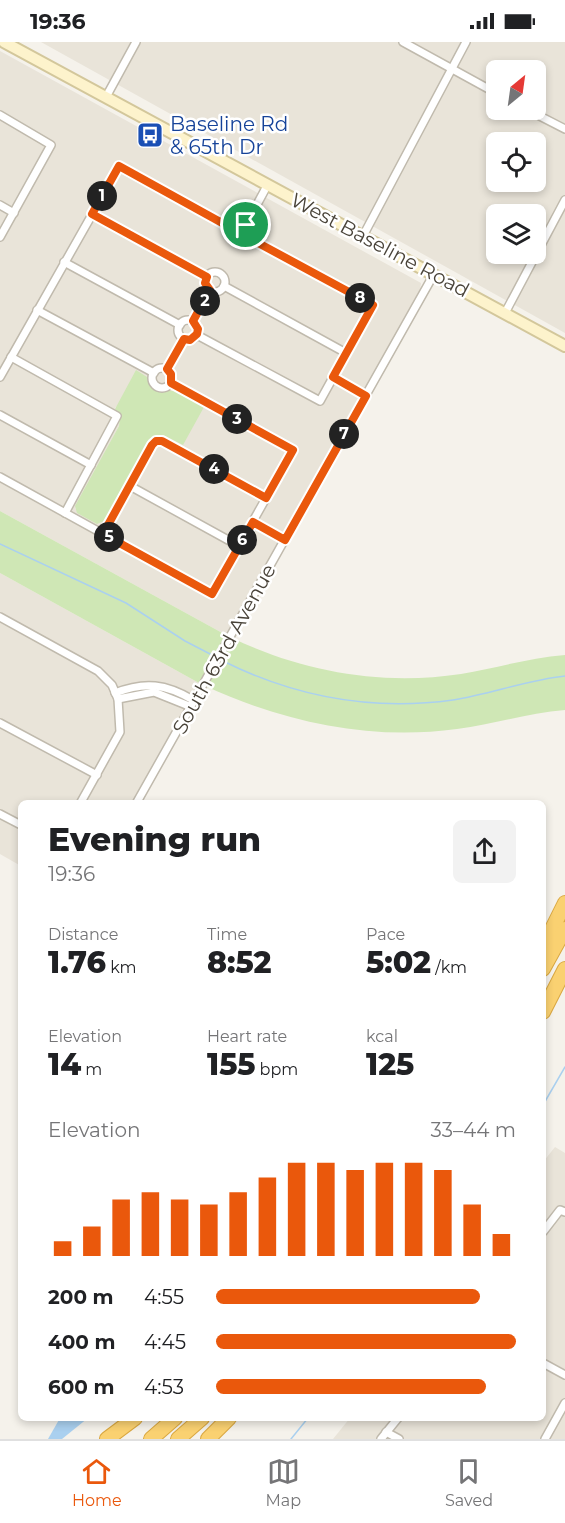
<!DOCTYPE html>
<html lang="en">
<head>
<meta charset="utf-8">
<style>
  :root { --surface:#fff; --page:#f2f2f2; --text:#202124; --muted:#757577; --line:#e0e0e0; --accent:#ea580c }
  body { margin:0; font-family:Montserrat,sans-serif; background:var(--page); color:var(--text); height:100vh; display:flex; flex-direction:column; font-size:22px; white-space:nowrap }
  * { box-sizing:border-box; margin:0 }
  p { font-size:20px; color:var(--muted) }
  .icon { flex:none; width:33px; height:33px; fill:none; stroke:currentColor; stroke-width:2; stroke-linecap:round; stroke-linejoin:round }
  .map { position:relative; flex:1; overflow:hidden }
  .sheet { position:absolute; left:18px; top:758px; width:528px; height:621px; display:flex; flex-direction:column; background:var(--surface); border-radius:9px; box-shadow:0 3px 9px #0003 }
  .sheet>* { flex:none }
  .needle { width:39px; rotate:29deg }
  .tools { position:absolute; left:486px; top:18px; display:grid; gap:12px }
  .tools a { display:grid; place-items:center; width:60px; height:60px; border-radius:9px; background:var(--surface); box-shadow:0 3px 9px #0003; font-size:30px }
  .pin { position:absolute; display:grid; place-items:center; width:51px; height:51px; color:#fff; margin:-26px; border:3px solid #fff; border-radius:50%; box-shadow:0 2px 6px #0007 }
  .km { position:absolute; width:30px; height:30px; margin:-15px; border-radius:50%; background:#222; color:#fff; font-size:16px; line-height:30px; text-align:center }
  .round { display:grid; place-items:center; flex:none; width:63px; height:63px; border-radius:9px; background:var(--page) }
  .headline { display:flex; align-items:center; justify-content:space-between; height:102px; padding:0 30px }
  h1 { font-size:33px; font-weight:800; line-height:45px }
  .stats { display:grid; grid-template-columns:repeat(3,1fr); gap:9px; height:102px; padding:6px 30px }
  .stats div { display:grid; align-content:center }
  .stats b { font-size:30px; font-weight:800 }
  .stats small { font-size:16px; font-weight:400 }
  .stats p { font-size:16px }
  .chart { height:168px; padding:12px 30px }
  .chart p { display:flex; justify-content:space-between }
  .chart svg { width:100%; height:108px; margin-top:6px; stroke:var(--accent); stroke-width:6 }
  ul { padding:0 30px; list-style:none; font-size:20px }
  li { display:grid; grid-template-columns:96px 72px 1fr; align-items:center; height:45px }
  li i { height:15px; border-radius:8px; background:var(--accent) }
  .status { display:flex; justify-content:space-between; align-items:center; height:42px; padding:0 30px; background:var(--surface); direction:ltr }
  .status svg { height:16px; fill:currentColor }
  .menu { display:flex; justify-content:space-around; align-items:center; height:84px; border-top:2px solid var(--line); background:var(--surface); font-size:16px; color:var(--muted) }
  .menu a { display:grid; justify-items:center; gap:3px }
  .menu .selected { color:var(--accent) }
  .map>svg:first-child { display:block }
  .residential { fill:#e9e4d9; fill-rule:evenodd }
  .green { fill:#cfe7b5 }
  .water { fill:#aad0ef }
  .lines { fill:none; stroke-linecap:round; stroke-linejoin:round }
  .stream { stroke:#aad0ef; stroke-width:1.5 }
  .minor-casing { stroke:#c0baad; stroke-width:10 }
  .secondary-casing { stroke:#d3c79b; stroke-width:14 }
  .motorway-casing { stroke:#d9a740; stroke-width:16 }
  .minor { stroke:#fff; stroke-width:7 }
  .secondary { stroke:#fdf3cc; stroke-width:10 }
  .motorway { stroke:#fad171; stroke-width:14 }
  .route-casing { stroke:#fff; stroke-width:12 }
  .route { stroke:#ea580c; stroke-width:8 }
  .labels { text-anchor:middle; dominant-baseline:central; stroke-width:5; stroke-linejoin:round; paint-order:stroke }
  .transit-label { font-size:20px; fill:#164399; stroke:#fff; text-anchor:start }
  .street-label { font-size:20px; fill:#494339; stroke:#fff }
</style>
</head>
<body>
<div class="status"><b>19:36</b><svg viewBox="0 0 49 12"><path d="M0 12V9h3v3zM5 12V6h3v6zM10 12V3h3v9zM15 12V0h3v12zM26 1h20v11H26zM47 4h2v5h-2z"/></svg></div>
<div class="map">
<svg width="565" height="1397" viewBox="0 0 565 1397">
  <rect width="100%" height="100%" fill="#f5f2eb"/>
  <g class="residential">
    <path d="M41,0H565V291ZM496,28H536V68H496ZM496,100H536V140H496ZM496,172H536V212H496Z"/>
    <path d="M0,9L421,241L420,248L226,593L0,469ZM147,335L157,348L171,349L166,394L156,393L149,397L75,467L119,384L120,374L115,366Z"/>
    <polygon points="0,531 199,641 132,760 21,760 21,824 0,812"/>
    <polygon points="555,1105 565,1111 565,1397 333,1397 350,1376 543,1376 543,1120"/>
  </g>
  <g class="green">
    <polygon points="136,328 147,335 157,348 174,349 204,365 183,403 163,393 149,397 104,479 97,482 77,471 75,464 119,384 120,374 115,367"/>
    <polygon points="0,469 226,593 199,641 0,531"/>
    <path d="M232,596C303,630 382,644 461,632C496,626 529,616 565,613V668C529,671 494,682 457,687C370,699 284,680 205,644Z"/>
  </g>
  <polygon class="water" points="60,1376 88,1376 62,1397 48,1397"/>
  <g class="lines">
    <g class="stream">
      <polyline points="0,502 126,561 185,599 214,614"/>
      <path d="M223,619C295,655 373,669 453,658C491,652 527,638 565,634"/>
      <polyline points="543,1063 565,1025"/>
      <polyline points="291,1397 308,1376"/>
    </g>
    <defs>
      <g id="minor">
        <polyline points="403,0 496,51"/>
        <polyline points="106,55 136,0"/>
        <polyline points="528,68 565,87"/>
        <polyline points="0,73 51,103 0,195"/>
        <polyline points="0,163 14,171"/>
        <polyline points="92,172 207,235"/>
        <circle cx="241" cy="191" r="9"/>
        <polyline points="246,183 268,142"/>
        <polyline points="363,194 466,0"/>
        <polyline points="64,220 180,283"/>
        <circle cx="215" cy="240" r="10"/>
        <polyline points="224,244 346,311"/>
        <polyline points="37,268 154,331"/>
        <polyline points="505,271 565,158"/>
        <circle cx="188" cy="288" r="10"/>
        <polyline points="193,279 210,248"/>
        <polyline points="197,293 320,359 373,263 249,196"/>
        <polyline points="11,315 117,374 65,471"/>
        <circle cx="162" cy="336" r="10"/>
        <polyline points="167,328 184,297"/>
        <polyline points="0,335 119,125 233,187"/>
        <polyline points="333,335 366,354"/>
        <polyline points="0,373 91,423"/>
        <polyline points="0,435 212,552 293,408 171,341"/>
        <polyline points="130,444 239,504"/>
        <polyline points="253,480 285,498"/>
        <polyline points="103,492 152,403 157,399 162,399 266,456"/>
        <polyline points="0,575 98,629 112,643 118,657 120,690 81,760"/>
        <path d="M115,651C145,639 166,642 193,658"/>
        <polyline points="118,657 154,650 189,664"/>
        <polyline points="0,681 97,733"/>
        <polyline points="137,760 434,232"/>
        <polyline points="0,772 21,783"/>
        <polyline points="543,1190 560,1168 565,1170"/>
        <polyline points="543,1321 565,1333"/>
        <polyline points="386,1390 399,1397"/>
        <polyline points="381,1397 398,1376"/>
        <polyline points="545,1397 565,1361"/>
      </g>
      <polyline id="secondary" points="4,0 565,304"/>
      <g id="motorway">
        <polyline points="543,905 565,861"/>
        <polyline points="543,927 565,887"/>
        <polyline points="543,970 565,927"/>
        <polyline points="107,1397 135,1376"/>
        <polyline points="151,1397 175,1376"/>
        <polyline points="178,1397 202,1376"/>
        <polyline points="208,1397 229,1376"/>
      </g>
    </defs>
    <use href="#minor" class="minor-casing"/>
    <use href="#secondary" class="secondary-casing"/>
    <use href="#motorway" class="motorway-casing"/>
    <use href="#minor" class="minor"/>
    <use href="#secondary" class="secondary"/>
    <use href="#motorway" class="motorway"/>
  </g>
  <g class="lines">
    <defs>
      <polygon id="route" points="119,124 233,187 238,183 246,183 250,189 249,196 373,263 333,335 366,354 285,498 253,480 212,552 103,492 152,403 156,399 162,399 266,456 293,408 171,341 171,332 167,327 184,297 190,298 197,292 198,287 193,279 210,248 205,241 207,235 92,172"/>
    </defs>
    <use href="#route" class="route-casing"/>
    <use href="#route" class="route"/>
  </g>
  <defs>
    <symbol id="bus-square" viewBox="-11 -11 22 22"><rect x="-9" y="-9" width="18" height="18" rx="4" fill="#1a4fb4" stroke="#fff"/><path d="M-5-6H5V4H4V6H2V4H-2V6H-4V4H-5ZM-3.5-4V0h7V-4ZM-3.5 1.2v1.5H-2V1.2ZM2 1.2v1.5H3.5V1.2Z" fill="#fff"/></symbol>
  </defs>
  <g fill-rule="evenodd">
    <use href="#bus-square" x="135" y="78" width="30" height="30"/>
  </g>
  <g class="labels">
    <g class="transit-label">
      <text x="170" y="82">Baseline Rd<tspan x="170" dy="23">&amp; 65th Dr</tspan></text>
    </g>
    <g class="street-label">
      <text transform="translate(380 203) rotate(28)">West Baseline Road</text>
      <text transform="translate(224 607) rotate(-61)">South 63rd Avenue</text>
    </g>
  </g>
</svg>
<div class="tools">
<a><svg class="needle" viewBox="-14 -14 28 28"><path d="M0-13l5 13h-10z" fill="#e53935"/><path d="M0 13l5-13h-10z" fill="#757577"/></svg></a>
<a><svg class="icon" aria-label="locate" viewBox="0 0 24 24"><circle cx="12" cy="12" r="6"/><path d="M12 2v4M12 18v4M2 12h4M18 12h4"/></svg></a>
<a><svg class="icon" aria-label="layers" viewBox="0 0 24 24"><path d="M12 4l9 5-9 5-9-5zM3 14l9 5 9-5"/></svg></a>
</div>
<div class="pin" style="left:246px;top:183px;background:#1e9e55"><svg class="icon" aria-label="arrive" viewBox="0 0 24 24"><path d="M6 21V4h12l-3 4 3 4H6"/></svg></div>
<b class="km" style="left:102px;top:154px">1</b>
<b class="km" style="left:205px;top:259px">2</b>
<b class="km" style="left:237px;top:377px">3</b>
<b class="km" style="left:214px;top:427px">4</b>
<b class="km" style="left:109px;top:495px">5</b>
<b class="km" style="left:242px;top:498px">6</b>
<b class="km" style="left:344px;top:392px">7</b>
<b class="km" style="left:360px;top:256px">8</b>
<section class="sheet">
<div class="headline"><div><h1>Evening run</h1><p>19:36</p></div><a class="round"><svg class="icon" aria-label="share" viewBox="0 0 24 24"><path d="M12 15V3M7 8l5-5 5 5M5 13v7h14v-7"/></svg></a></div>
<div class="stats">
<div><p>Distance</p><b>1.76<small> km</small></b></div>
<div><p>Time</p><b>8:52</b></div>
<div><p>Pace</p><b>5:02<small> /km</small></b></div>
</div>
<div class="stats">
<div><p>Elevation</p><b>14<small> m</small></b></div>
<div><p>Heart rate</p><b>155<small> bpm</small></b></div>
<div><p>kcal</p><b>125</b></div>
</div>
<div class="chart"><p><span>Elevation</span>33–44 m</p>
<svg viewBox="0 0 160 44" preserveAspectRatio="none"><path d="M5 44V38M15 44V32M25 44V21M35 44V18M45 44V21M55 44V23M65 44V18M75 44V12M85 44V6M95 44V6M105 44V9M115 44V6M125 44V6M135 44V9M145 44V23M155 44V35"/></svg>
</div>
<ul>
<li><b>200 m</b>4:55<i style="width:88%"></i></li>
<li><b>400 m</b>4:45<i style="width:100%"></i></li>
<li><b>600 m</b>4:53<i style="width:90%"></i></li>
</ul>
</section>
</div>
<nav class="menu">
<a class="selected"><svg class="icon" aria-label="home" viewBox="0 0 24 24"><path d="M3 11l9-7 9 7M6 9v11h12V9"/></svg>Home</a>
<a><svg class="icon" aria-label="map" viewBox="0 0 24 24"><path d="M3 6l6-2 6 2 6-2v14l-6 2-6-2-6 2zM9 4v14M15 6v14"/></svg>Map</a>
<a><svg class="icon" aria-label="saved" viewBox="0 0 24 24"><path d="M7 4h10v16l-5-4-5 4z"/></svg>Saved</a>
</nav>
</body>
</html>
